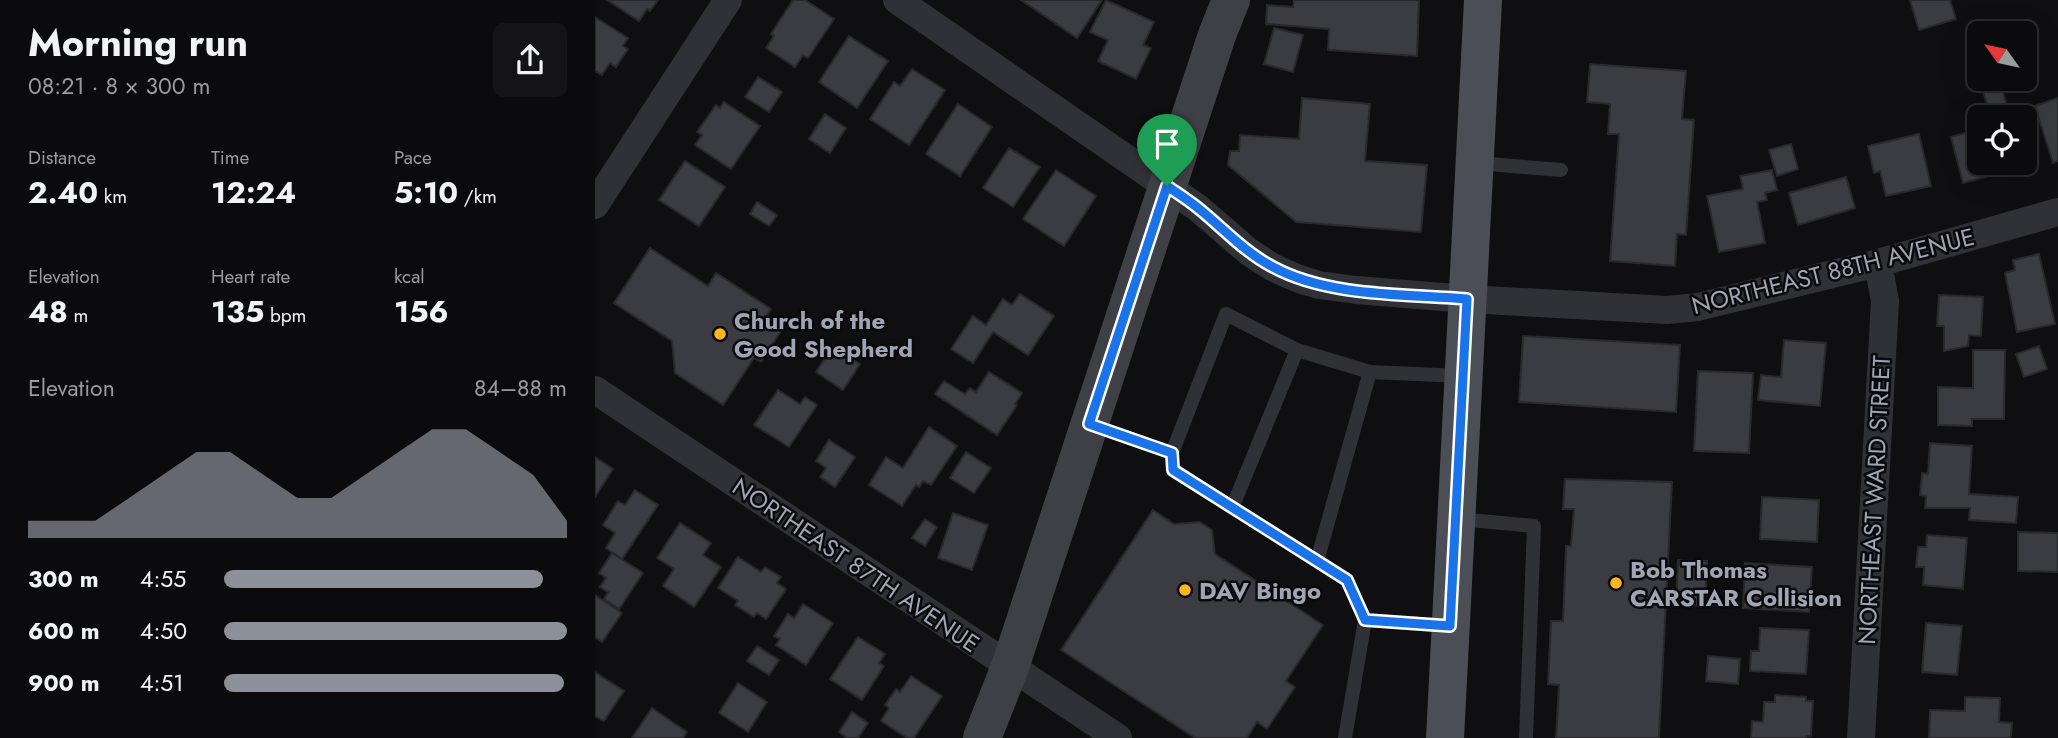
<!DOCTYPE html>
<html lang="en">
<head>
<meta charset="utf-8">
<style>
  :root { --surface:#0b0b0d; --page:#141416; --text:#f1f3f6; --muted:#9a9b9d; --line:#2b2b2e; --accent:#8c9099 }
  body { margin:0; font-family:Jost,sans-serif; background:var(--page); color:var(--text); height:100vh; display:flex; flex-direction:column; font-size:26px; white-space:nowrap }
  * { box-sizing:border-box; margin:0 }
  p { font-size:23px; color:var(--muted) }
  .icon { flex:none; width:38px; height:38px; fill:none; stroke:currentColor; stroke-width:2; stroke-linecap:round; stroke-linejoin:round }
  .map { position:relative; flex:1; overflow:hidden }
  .side { display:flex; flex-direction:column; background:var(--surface); width:595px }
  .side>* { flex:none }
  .needle { width:46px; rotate:303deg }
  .buttons { position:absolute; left:1372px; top:21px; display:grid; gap:14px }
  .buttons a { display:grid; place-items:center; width:70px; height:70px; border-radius:10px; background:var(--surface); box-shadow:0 7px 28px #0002,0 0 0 2px var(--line); font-size:35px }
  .pin { position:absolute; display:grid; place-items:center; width:60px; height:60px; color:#fff; margin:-72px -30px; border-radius:50% 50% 50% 0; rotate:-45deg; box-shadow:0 0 7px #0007 }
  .pin .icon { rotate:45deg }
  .round { display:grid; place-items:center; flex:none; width:74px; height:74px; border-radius:10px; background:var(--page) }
  .overview { display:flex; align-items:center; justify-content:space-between; height:119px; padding:0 28px }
  h1 { font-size:38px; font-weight:700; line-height:52px }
  .figures { display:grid; grid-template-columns:repeat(3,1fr); gap:10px; height:119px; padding:7px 28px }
  .figures div { display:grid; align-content:center }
  .figures b { font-size:30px; font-weight:700 }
  .figures small { font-size:19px; font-weight:400 }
  .figures p { font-size:19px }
  .chart { height:196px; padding:14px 28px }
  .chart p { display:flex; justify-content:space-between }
  .chart svg { width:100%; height:126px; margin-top:7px; fill:var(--accent); opacity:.7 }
  ul { padding:0 28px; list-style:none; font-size:23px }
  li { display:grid; grid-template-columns:112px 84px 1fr; align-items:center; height:52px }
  li i { height:18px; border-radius:9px; background:var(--accent) }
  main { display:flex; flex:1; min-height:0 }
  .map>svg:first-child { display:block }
  .building { fill:#3b3c41; stroke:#29292d; stroke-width:2 }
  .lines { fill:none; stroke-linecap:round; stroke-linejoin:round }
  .lane { stroke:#303136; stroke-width:14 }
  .street { stroke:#303136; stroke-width:28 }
  .secondary { stroke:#3e4046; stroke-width:38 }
  .primary { stroke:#4c4e55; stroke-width:38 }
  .route-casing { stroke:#fff; stroke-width:14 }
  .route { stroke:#1a73e8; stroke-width:9 }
  .poi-dot { fill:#ffb619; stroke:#0a0a0c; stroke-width:2.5 }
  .labels { text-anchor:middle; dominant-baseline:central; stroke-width:5; stroke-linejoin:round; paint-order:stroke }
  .street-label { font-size:24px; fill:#9fa5b3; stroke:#0a0a0c }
  .poi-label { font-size:24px; font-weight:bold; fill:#9fa5b3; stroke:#0a0a0c; text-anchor:start }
</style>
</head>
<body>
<main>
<section class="side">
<div class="overview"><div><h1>Morning run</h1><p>08:21 · 8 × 300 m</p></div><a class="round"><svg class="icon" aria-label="share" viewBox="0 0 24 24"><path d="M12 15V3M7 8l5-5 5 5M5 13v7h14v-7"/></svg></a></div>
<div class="figures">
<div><p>Distance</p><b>2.40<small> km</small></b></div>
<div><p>Time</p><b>12:24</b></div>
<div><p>Pace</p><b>5:10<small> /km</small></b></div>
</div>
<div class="figures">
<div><p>Elevation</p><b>48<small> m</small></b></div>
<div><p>Heart rate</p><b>135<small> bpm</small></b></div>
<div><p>kcal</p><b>156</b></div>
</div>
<div class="chart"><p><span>Elevation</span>84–88 m</p>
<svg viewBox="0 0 160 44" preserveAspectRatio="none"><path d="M0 44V38L10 38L20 38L30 30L40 22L50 14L60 14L70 22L80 30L90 30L100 22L110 14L120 6L130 6L140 14L150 22L160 38V44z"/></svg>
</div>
<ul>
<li><b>300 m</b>4:55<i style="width:93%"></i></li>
<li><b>600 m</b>4:50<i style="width:100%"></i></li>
<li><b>900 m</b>4:51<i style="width:99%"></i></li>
</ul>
</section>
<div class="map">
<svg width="1463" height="738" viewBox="0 0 1463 738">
  <rect width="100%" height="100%" fill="#0f0f11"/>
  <g class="building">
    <polygon points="12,0 63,0 55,11 52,9 44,21"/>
    <polygon points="198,0 210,0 239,19 213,58 208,55 200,67 171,48 179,36 176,34"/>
    <polygon points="426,0 507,0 482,38"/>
    <polygon points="511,0 559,22 548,45 556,48 541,79 503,61 513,40 495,32"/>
    <polygon points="699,0 824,0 822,56 733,50 734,29 671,24 672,5 698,7"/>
    <polygon points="1315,0 1355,0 1361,19 1324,30"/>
    <polygon points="0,17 33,38 28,46 33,49 21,67 15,63 7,75 0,71"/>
    <polygon points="679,28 708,35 698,72 669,64"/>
    <polygon points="254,36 293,61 262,108 224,82"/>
    <polygon points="995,64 1091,71 1087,119 1099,120 1091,235 1082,234 1080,266 1015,261 1024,134 1013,134 1015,104 992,102"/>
    <polygon points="317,69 350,90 314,145 275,119 299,82 305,86"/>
    <polygon points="163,77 187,92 174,112 150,97"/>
    <polygon points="1396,79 1404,79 1414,112 1398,117 1396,117 1385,82"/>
    <polygon points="707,98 775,104 770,161 832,165 826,232 701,222 633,165 635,151 644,151 645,135 704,139"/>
    <polygon points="1463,98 1463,161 1458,163 1440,106"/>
    <polygon points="129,102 165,126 136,169 100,145 107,135 102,132 121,105 125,108"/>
    <polygon points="363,104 397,127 365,176 331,154"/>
    <polygon points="230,114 251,128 235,153 214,139"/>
    <polygon points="1384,129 1384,163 1420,163 1422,168 1368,183 1356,137"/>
    <polygon points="1324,134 1336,186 1291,196 1285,171 1279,173 1273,146"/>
    <polygon points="1196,144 1203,169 1182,176 1174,150"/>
    <polygon points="414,148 445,167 418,207 388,188"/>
    <polygon points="90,161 130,187 104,226 64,200"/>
    <polygon points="461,170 501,196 469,246 428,219"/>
    <polygon points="1177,170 1182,190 1170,193 1172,200 1162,202 1170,243 1124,252 1112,196 1148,189 1145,176"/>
    <polygon points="1251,177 1260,208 1203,225 1194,193"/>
    <polygon points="162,202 182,215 174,226 155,214"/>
    <polygon points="55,248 113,286 121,273 176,309 172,315 189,326 166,362 159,358 128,405 80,373 77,341 19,303"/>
    <polygon points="1444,254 1460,324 1422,332 1410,273 1420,270 1418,260"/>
    <polygon points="425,294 459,316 433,355 398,332 378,363 356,349 378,316 391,325 408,299 417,305"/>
    <polygon points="1344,295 1388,297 1386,336 1374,335 1373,346 1349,351 1349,326 1342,326"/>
    <polygon points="928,336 1085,345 1081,412 924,402"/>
    <polygon points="1189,340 1231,343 1225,406 1163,400 1166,375 1186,377"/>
    <polygon points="238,346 265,364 248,390 221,372"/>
    <polygon points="1444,346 1452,369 1429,377 1421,354"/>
    <polygon points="1378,350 1410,350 1409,419 1377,419 1377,426 1343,425 1343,387 1378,388"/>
    <polygon points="1103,371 1158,373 1154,453 1099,451"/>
    <polygon points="394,372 427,393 420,404 422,405 402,435 340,394 349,381 370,394 375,388 381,392"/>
    <polygon points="183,390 205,404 210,397 222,405 194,447 159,425"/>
    <polygon points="334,427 362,446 336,485 328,481 324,487 321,485 307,506 274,485 291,457 308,468"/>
    <polygon points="234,440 260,457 240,487 225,477 231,468 221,461"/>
    <polygon points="1335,443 1377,446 1374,494 1423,497 1421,523 1374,520 1375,508 1330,508 1331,496 1325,495 1327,473 1333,474"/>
    <polygon points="371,452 396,468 379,493 355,478"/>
    <polygon points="0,457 18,469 0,497"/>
    <polygon points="970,479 1077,482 1064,738 961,738 964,685 953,684 956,621 968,621 971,546 976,546 979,509 968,509"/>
    <polygon points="40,490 63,505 27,559 11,548 20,533 8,525 23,501 30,505"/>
    <polygon points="1167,497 1224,500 1222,542 1165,539"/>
    <polygon points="558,510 579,524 605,522 617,530 620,554 728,625 691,681 700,687 672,729 662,722 652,738 600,738 466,650"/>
    <polygon points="358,513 393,525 377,570 343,558"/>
    <polygon points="330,519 342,527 330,546 317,538"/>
    <polygon points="85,523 116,543 108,555 126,567 99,607 68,586 79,569 62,558"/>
    <polygon points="1423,532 1463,533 1463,572 1423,571"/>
    <polygon points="1332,535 1372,538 1368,589 1328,585 1329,567 1321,567 1323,547 1331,547"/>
    <polygon points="17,553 48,573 24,609 9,599 13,592 5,587 11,578 4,573"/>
    <polygon points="143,557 166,572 170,567 186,577 182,583 191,589 171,619 162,613 159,617 140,605 143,601 123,588"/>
    <polygon points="1083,560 1112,561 1110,606 1081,605"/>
    <polygon points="1150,563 1217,567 1214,612 1148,608"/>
    <polygon points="0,595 27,613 7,642 0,637"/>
    <polygon points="208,604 238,623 211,665 181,645 185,639 179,636 193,614 199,618"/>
    <polygon points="1331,623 1367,626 1362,675 1327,672"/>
    <polygon points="1165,628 1214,630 1211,674 1155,671 1156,651 1164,651"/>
    <polygon points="263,637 290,654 284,663 289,666 267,700 235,679"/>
    <polygon points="162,646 184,660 174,675 152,661"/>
    <polygon points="1113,656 1145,659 1143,684 1111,681"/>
    <polygon points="0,672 29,691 9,721 0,716"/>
    <polygon points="316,676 347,696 319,738 312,738 286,721 294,708 290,705 301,689 305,692"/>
    <polygon points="143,683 172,702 153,732 124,713"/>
    <polygon points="1180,695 1211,697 1211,701 1218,701 1216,736 1211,736 1211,738 1156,738 1157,721 1168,722 1169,702 1180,702"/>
    <polygon points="1370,697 1405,698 1404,722 1417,723 1416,736 1414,738 1334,738 1335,710 1370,711"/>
    <polygon points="57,708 92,732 88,738 37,738"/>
    <polygon points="257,712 273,723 263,738 252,738 244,732"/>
  </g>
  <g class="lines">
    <g class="lane">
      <polyline points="881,163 966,170"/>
      <polyline points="496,425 577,453 631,314 702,350 775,372 866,376"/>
      <polyline points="577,453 578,470 752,580 770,620 853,626"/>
      <polyline points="637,508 702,350"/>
      <polyline points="863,519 939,526 931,738"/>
      <polyline points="722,561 775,372"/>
      <polyline points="750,738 770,620"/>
    </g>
    <g class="street">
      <polyline points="302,0 603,208 654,252 677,267 704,279 724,285 761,290 872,299 1072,310 1103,307 1283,263 1463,212"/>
      <polyline points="0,205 133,0"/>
      <polyline points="0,390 523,738"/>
      <polyline points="1266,738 1290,301 1283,263"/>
    </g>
    <polyline class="secondary" points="387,738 415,667 622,35 636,0"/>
    <polyline class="primary" points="850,738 888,0"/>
  </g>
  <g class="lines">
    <defs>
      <path id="route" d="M572,186C582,193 593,200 603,208C628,228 649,252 678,267C733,297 811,294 872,299L855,626L770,620L752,580L578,470L577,453L494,424Z"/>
    </defs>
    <use href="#route" class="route-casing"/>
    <use href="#route" class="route"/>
  </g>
  <g class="poi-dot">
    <circle cx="125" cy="334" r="7"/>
    <circle cx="1021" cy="583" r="7"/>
    <circle cx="590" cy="590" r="7"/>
  </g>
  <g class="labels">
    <g class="street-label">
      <text transform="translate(1238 271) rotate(-14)">NORTHEAST 88TH AVENUE</text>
      <text transform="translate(1279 500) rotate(-87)">NORTHEAST WARD STREET</text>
      <text transform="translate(261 565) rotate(34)">NORTHEAST 87TH AVENUE</text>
    </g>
    <g class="poi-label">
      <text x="139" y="320">Church of the<tspan x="139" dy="28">Good Shepherd</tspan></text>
      <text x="1035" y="569">Bob Thomas<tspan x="1035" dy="28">CARSTAR Collision</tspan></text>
      <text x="604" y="590">DAV Bingo</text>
    </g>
  </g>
</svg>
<div class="buttons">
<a><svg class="needle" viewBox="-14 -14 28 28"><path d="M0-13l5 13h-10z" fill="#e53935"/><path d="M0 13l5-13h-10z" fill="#9a9b9d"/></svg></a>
<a><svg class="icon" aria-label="locate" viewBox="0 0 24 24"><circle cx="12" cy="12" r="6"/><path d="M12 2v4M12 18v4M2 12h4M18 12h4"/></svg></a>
</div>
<div class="pin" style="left:572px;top:186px;background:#1e9e55"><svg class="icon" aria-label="arrive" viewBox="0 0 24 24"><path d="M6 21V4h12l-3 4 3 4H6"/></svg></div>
</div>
</main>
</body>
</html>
